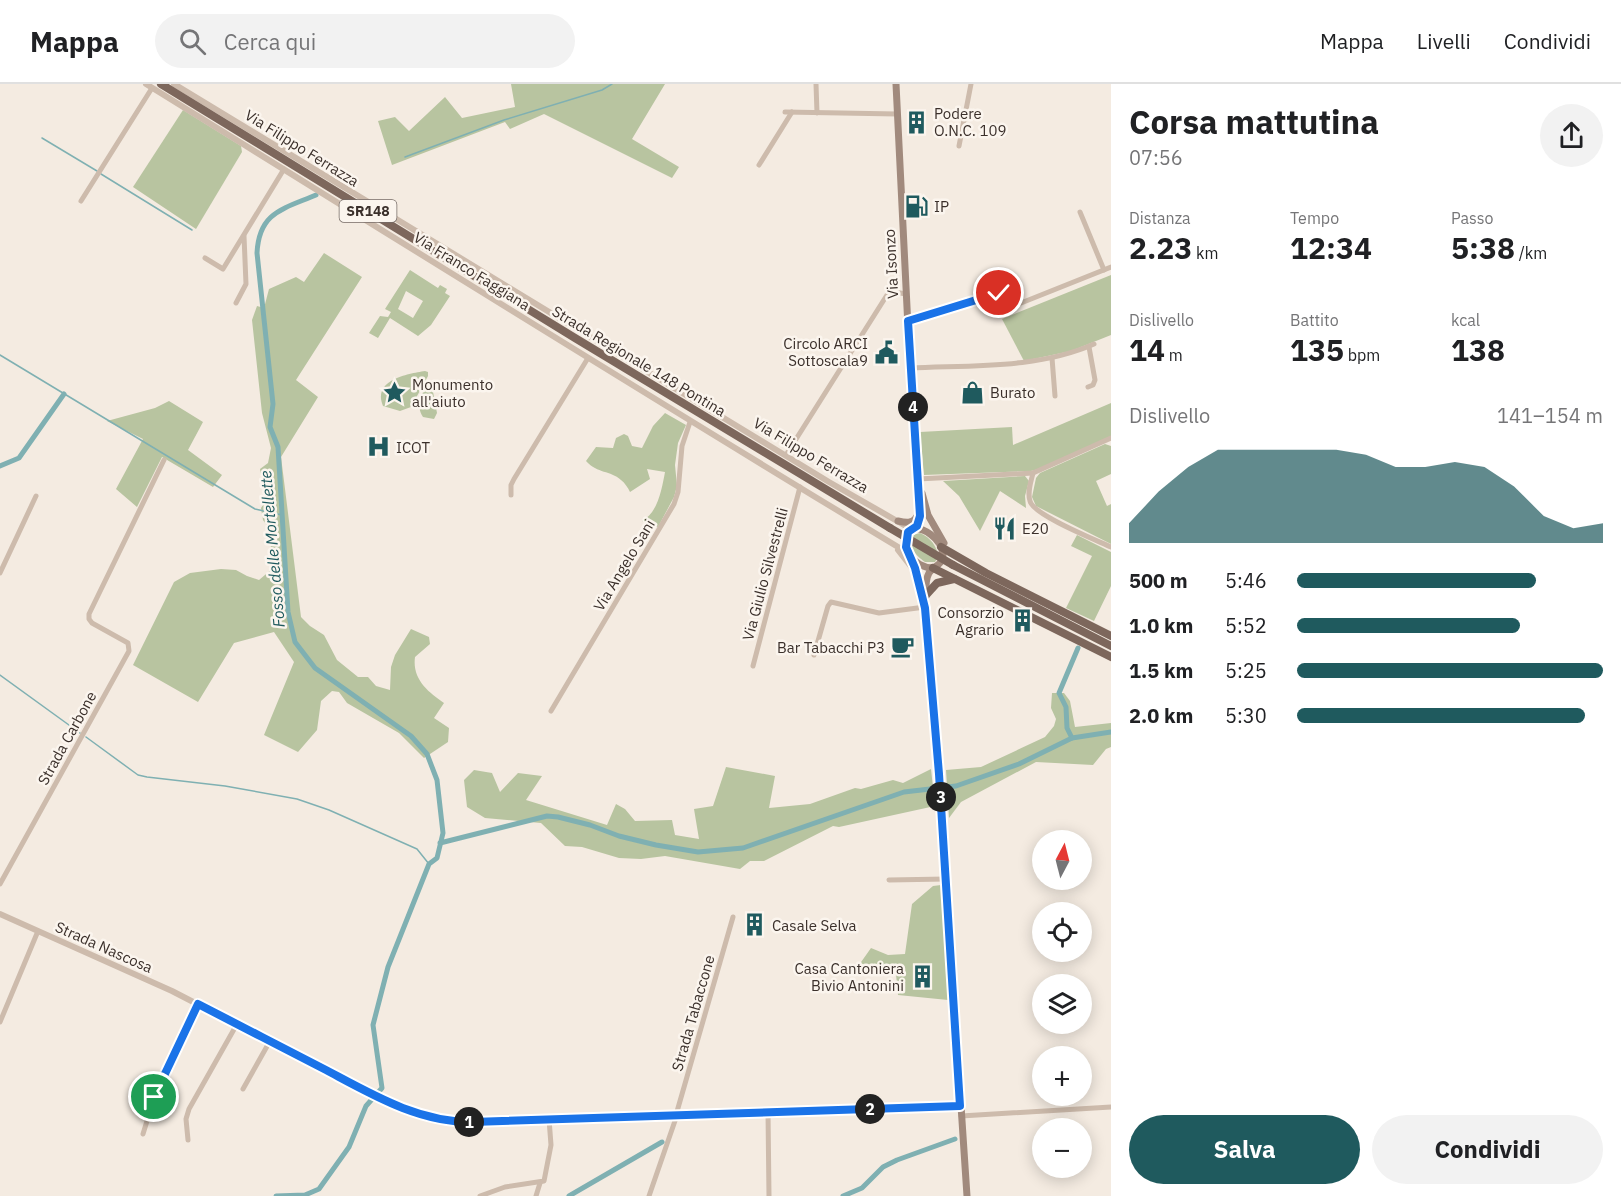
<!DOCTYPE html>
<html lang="it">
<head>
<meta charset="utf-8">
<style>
  :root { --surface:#fff; --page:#f2f2f2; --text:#202124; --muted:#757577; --line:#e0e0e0; --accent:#1f5a5e }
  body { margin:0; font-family:"IBM Plex Sans",sans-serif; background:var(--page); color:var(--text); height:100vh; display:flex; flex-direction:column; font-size:22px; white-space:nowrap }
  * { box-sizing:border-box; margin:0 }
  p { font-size:20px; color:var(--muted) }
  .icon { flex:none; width:33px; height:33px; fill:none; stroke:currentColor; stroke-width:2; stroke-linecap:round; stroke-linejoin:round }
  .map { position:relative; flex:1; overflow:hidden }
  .details { display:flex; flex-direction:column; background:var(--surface); width:510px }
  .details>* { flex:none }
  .needle { width:39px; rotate:7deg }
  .buttons { position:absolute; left:1032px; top:746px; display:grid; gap:12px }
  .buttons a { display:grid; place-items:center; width:60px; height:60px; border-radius:50%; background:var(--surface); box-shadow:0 3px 15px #0003; font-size:30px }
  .pin { position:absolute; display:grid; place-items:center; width:51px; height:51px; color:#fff; margin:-26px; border:3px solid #fff; border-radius:50%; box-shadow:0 2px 6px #0007 }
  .km { position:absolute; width:30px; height:30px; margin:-15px; border-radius:50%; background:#222; color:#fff; font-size:16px; line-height:30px; text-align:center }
  .round { display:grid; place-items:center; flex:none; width:63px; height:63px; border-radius:32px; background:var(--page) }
  .overview { display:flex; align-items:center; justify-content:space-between; height:102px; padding:0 18px }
  h1 { font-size:33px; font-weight:700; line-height:45px }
  .figures { display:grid; grid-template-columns:repeat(3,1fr); gap:9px; height:102px; padding:6px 18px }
  .figures div { display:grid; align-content:center }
  .figures b { font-size:30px; font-weight:700 }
  .figures small { font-size:16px; font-weight:400 }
  .figures p { font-size:16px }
  .chart { height:168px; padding:12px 18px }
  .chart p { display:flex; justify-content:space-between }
  .chart svg { width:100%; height:108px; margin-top:6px; fill:var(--accent); opacity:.7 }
  .action { display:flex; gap:12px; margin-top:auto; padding:12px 18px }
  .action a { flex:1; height:69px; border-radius:36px; background:var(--accent); color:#fff; font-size:24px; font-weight:700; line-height:69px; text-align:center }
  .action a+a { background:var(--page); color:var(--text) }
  ul { padding:0 18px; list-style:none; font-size:20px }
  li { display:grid; grid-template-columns:96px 72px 1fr; align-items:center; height:45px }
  li i { height:15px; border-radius:8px; background:var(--accent) }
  header { display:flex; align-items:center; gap:36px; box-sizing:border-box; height:84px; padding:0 30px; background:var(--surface); border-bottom:2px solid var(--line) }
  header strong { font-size:28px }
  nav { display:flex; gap:33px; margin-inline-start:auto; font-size:21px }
  .search { width:420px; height:54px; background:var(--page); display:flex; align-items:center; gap:15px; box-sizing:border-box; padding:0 21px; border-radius:33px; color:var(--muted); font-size:22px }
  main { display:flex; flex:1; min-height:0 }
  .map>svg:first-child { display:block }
  .green { fill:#b8c4a0; fill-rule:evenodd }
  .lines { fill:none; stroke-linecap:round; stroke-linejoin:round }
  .stream { stroke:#7fb0b2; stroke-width:1.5 }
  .canal { stroke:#7fb0b2; stroke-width:5 }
  .minor { stroke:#cdbbac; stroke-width:5 }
  .tertiary { stroke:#cdbbac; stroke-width:6 }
  .secondary { stroke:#a18a7d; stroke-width:7 }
  .primary { stroke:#7d675c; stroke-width:8 }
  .primary-bridge { stroke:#7d675c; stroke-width:8 }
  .route-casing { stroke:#fff; stroke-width:12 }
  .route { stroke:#1a73e8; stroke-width:8 }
  .labels { text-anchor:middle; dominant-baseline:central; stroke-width:5; stroke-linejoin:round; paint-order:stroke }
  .shield { fill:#fbf5ee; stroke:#756b66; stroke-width:1.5 }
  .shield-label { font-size:14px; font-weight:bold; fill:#3b302b }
  .poi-label { font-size:15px; fill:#3b302b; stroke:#fbf5ee; text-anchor:start }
  .street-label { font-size:15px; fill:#3b302b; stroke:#fbf5ee }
  .water-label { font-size:16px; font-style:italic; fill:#1f5a5e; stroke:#fbf5ee }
</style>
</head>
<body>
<header>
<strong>Mappa</strong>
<div class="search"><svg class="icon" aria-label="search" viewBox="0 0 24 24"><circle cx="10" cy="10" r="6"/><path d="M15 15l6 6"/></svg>Cerca qui</div>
<nav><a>Mappa</a><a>Livelli</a><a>Condividi</a></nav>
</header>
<main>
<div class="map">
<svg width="1111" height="1112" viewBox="0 0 1111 1112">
  <rect width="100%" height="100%" fill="#f4ebe1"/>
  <g class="green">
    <polygon points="511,0 665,0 632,55 679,83 672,94 544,30 510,45 505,38 392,81 378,37 395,33 409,47 445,13 462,34 515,23"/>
    <polygon points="183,26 241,62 242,68 196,145 133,103"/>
    <path d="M324,169L362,193L296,296L318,313L281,373L301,533L310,542L324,551L337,576L358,593H368L376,602L390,606L391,583L395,571L411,545L429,553L430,560L415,573C412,595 428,608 444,619L434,634L449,644L448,658L424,674L399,649L347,619L339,608L332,607L321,617L317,646L298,668L264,651L294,578L274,548L234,559L198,618L133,581L174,498L190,489L221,485L236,486L247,492L259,496L272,485L270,446L263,436L261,424L265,418L260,385L268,379L271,364L262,329L252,236L257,222L264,224L269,205L296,193L304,198Z"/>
    <path d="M410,186L438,204L440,201L447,205L445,209L450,212L431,241L418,252L390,234L378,254L369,249L380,232L388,233L391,228L385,225ZM406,207L423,217L413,234L398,225Z"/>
    <polygon points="1111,191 1111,251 1071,267 1024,277 1002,235"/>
    <path d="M425,287L428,288V292L411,323L400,327L383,322C372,296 407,290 425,287Z"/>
    <path d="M431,297L437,329L434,335L423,333C415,321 422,310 428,298Z"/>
    <polygon points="169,317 203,338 188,366 222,391 213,403 162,373 137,423 116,405 143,355 107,337 155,324"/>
    <polygon points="1111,319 1111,352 1043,384 1031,387 924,391 920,348 1012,343 1013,361"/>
    <path d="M665,329L686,341L678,359L675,381L677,402L674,413L658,443L642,437C658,429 662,404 665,388L647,385L650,395L630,408C628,404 625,399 621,396C610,386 598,390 586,377L596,363L613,364L616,354L624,350L628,352L632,362L642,364L653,342Z"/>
    <polygon points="1105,360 1111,362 1111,390 1096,397 1107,422 1111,420 1111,460 1036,422 1032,413 1036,394 1040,389"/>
    <polygon points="1025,392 1029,397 1025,412 1026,424 1000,407 980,447 959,412 943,397"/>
    <path d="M920,449C931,454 937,462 938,473L935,478H925C915,471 908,463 912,451Z"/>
    <polygon points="1077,451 1111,468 1111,502 1094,537 1066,524 1092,472 1071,462"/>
    <polygon points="1052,609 1064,609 1070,617 1075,643 1111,639 1111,663 1106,665 1093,681 1036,678 961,718 949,734 946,686 981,683 1045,653 1054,642 1056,635 1051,624"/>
    <polygon points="726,683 775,692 769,724 810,720 855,704 861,705 893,696 903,699 931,685 935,722 839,743 833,742 764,777 750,777 740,785 665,772 641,775 619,774 582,763 565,762 541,739 485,734 467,723 464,696 474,686 492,689 500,708 518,689 542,692 526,716 607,741 616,720 625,725 635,737 672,736 675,751 699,755 694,725 713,722"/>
    <polygon points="941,801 948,916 898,911 896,890 867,889 859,881 871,864 888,871 905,870 912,820 933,802"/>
  </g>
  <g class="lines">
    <g class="stream">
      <polyline points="42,54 97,87"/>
      <polyline points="405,73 504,36 602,6 612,0"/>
      <polyline points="101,90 192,146"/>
      <polyline points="0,271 255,425 282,431"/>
      <polyline points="0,591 80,649"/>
      <polyline points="86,653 138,691 147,693 225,702 297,715 329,726 417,765 429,780"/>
    </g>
    <g class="canal">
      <polyline points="0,382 19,374 64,310"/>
      <polyline points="1072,654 1067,644 1066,623 1059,609 1078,564"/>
      <polyline points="440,759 547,732 558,733 590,741 619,752 656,761 698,768 743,764 904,708 956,702 1019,680 1072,654 1111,648"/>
      <path d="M276,1112L305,1111L319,1105L349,1063L366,1022L382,1004L373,941L388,883L429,780L437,774L443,749L437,696L427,670L411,652L315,584L295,558L288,528L278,363L270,343L273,320L257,169C259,128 283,125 316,111"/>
      <polyline points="569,1112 662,1058"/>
      <polyline points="843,1112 862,1104 883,1083 897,1076 955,1055"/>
    </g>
    <g class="minor">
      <polyline points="816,0 817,29"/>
      <polyline points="785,28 897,30"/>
      <polyline points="959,62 971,0"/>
      <polyline points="759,81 792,28"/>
      <polyline points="81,117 152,4"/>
      <polyline points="1080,128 1104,186"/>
      <polyline points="205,174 223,185 284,85"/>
      <polyline points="236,219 246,200 244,152"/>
      <polyline points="908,237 999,209 1007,211 1014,219 1021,219 1111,183"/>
      <polyline points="1052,274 1055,312"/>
      <path d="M910,284C971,281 1038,285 1094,260"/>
      <polyline points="1088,303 1093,301 1095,296 1089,263"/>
      <polyline points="786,371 887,211 894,208 906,210"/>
      <path d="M1033,389C1031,398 1027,408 1030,417C1033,431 1096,456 1111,463"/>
      <polyline points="918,395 1033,389 1111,354"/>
      <polyline points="511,411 511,401 514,395 588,274"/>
      <polyline points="0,489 36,412"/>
      <polyline points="814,571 828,522 831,518 879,529 925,523"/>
      <polyline points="753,582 800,403"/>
      <polyline points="551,627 674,420 678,408 682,362 690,338"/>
      <polyline points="889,796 946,795"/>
      <polyline points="0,800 129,567 128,559 92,539 89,535 89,530 164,376"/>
      <polyline points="0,938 38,847"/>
      <polyline points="243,1005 270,957"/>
      <polyline points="768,1028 769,1112"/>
      <polyline points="676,1031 733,833"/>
      <polyline points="961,1032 1111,1023"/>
      <polyline points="143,1050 158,1001 198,920"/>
      <polyline points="188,1056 186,1035 189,1025 237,940"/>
      <polyline points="480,1112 505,1103 544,1097 551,1061 549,1035"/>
      <polyline points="536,1112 540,1099"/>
      <polyline points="649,1112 677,1031"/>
    </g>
    <g class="tertiary">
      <path d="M146,0C400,157 652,315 908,469"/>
      <polyline points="174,0 829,398 911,445"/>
      <polyline points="898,466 916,489"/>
      <path d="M0,830L172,907L379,1014C410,1028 438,1038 472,1038L960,1022"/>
    </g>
    <g class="secondary">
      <polyline points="896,0 910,284 920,432 919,440 915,444"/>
      <polyline points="922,409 928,431 944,459"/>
      <path d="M898,437C907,439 914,440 918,430"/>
      <polyline points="911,473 920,500 925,523 939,690 967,1112"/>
      <path d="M926,512C926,504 925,496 929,489C933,482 943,481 943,471C942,455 923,441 909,446C897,463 915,484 933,484"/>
    </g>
    <g class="primary">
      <polyline points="161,0 575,254 890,444"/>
      <polyline points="941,463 986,489 1111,552"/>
      <polyline points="953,481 1111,562"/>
      <polyline points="933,484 1111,573"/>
      <polyline points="926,511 937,499 954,495"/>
    </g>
    <polyline class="primary-bridge" points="890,444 953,481"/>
  </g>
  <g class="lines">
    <defs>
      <path id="route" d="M154,1013L198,920C241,942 283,964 326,986C373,1011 418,1038 472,1038L960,1022L939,690L925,524L915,484L906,463L908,448L917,442L920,432L908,237L999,209"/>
    </defs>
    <use href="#route" class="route-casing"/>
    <use href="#route" class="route"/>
  </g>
  <defs>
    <symbol id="building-bare" viewBox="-9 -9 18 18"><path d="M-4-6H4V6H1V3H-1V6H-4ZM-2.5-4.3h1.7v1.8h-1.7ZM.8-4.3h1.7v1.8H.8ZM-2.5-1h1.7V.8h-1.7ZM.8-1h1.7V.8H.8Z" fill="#1f5a5e" stroke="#fbf5ee" stroke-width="2.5" paint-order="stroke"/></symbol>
    <symbol id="fuel-bare" viewBox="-9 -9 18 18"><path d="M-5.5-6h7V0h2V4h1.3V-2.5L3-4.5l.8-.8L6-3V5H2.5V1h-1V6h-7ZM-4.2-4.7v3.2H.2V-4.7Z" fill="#1f5a5e" stroke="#fbf5ee" stroke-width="2.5" paint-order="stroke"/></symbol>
    <symbol id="civic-bare" viewBox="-9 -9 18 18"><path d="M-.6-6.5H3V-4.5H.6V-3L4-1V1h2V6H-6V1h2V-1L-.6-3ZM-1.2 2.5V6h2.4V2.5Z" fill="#1f5a5e" stroke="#fbf5ee" stroke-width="2.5" paint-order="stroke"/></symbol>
    <symbol id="shop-bare" viewBox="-9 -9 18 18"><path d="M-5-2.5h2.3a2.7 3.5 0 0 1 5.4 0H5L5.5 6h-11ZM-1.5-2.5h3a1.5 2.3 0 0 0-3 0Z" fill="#1f5a5e" stroke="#fbf5ee" stroke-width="2.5" paint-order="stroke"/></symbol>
    <symbol id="sight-bare" viewBox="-9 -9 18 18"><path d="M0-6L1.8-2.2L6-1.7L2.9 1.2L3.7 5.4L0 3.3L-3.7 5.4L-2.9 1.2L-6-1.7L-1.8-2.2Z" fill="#1f5a5e" stroke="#fbf5ee" stroke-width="2.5" paint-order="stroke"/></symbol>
    <symbol id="hospital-bare" viewBox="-9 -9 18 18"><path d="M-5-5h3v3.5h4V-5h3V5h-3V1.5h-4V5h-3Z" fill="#1f5a5e" stroke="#fbf5ee" stroke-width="2.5" paint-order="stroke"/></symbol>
    <symbol id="restaurant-bare" viewBox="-9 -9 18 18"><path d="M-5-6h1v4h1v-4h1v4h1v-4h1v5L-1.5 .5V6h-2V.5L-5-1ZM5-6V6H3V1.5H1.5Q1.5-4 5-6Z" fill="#1f5a5e" stroke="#fbf5ee" stroke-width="2.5" paint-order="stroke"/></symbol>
    <symbol id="cafe-bare" viewBox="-9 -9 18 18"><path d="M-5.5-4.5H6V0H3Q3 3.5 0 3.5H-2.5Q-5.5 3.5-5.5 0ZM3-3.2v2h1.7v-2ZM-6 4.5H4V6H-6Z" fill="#1f5a5e" stroke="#fbf5ee" stroke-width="2.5" paint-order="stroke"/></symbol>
  </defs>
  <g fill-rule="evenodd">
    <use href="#building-bare" x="900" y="22" width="33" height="33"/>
    <use href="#fuel-bare" x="900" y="106" width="33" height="33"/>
    <use href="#civic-bare" x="870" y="252" width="33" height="33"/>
    <use href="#shop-bare" x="956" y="292" width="33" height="33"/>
    <use href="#sight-bare" x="378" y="292" width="33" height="33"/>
    <use href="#hospital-bare" x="362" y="346" width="33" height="33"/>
    <use href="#restaurant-bare" x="988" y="428" width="33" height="33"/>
    <use href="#building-bare" x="1006" y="520" width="33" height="33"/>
    <use href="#cafe-bare" x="886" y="546" width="33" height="33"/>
    <use href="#building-bare" x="738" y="824" width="33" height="33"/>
    <use href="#building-bare" x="906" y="876" width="33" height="33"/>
  </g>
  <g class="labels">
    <rect class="shield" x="339.5" y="116" width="57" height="22" rx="4.5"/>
    <g class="shield-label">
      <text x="368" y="127">SR148</text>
    </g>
    <g class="poi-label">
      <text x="934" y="29">Podere<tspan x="934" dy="17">O.N.C. 109</tspan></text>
      <text x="934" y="122">IP</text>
      <text x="868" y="259" text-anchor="end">Circolo ARCI<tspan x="868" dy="17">Sottoscala9</tspan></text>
      <text x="412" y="300">Monumento<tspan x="412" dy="17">all'aiuto</tspan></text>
      <text x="990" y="308">Burato</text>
      <text x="396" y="363">ICOT</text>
      <text x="1022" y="444">E20</text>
      <text x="1004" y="528" text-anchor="end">Consorzio<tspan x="1004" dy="17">Agrario</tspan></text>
      <text x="885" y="563" text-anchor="end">Bar Tabacchi P3</text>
      <text x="772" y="841">Casale Selva</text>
      <text x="904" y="884" text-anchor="end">Casa Cantoniera<tspan x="904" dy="17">Bivio Antonini</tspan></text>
    </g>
    <g class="street-label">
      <text transform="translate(302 64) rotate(32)">Via Filippo Ferrazza</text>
      <text transform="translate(891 180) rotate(-93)">Via Isonzo</text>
      <text transform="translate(472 187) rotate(32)">Via Franco Faggiana</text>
      <text transform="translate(639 277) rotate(31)">Strada Regionale 148 Pontina</text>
      <text transform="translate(811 371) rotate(31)">Via Filippo Ferrazza</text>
      <text transform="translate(624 481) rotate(-59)">Via Angelo Sani</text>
      <text transform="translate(765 490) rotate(-75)">Via Giulio Silvestrelli</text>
      <text transform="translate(67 654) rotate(-61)">Strada Carbone</text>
      <text transform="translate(104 863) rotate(24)">Strada Nascosa</text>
      <text transform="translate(693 929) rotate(-74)">Strada Tabaccone</text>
    </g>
    <g class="water-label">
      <text transform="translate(272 465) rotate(-95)">Fosso delle Mortellette</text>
    </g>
  </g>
</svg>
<div class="buttons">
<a><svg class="needle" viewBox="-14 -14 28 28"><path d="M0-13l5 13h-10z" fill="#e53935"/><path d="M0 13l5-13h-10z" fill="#757577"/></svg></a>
<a><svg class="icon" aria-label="locate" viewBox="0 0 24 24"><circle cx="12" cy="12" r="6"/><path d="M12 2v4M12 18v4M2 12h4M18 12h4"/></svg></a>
<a><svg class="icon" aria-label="layers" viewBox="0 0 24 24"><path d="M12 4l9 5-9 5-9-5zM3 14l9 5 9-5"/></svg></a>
<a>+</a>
<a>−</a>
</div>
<div class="pin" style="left:154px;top:1013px;background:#1e9e55"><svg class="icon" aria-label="arrive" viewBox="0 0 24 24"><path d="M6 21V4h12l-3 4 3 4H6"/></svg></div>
<div class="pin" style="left:999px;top:209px;background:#d93025"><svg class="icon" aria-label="check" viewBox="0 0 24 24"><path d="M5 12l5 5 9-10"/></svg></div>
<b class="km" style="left:469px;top:1038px">1</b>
<b class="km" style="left:870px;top:1025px">2</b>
<b class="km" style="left:941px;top:713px">3</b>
<b class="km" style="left:913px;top:323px">4</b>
</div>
<section class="details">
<div class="overview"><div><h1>Corsa mattutina</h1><p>07:56</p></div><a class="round"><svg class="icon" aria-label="share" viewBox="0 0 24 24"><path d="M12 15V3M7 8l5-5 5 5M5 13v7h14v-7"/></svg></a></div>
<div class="figures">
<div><p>Distanza</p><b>2.23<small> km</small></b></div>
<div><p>Tempo</p><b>12:34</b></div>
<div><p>Passo</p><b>5:38<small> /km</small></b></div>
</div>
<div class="figures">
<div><p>Dislivello</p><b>14<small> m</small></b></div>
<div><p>Battito</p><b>135<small> bpm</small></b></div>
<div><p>kcal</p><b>138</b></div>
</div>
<div class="chart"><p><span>Dislivello</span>141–154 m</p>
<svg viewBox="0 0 160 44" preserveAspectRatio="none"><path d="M0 44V36L10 23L20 13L30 6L40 6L50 6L60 6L70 6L80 8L90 13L100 13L110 11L120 13L130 21L140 33L150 38L160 36V44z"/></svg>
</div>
<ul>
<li><b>500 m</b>5:46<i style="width:78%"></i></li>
<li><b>1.0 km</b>5:52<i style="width:73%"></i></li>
<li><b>1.5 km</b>5:25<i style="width:100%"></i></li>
<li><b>2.0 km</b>5:30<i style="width:94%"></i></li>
</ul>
<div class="action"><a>Salva</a><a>Condividi</a></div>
</section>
</main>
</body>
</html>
